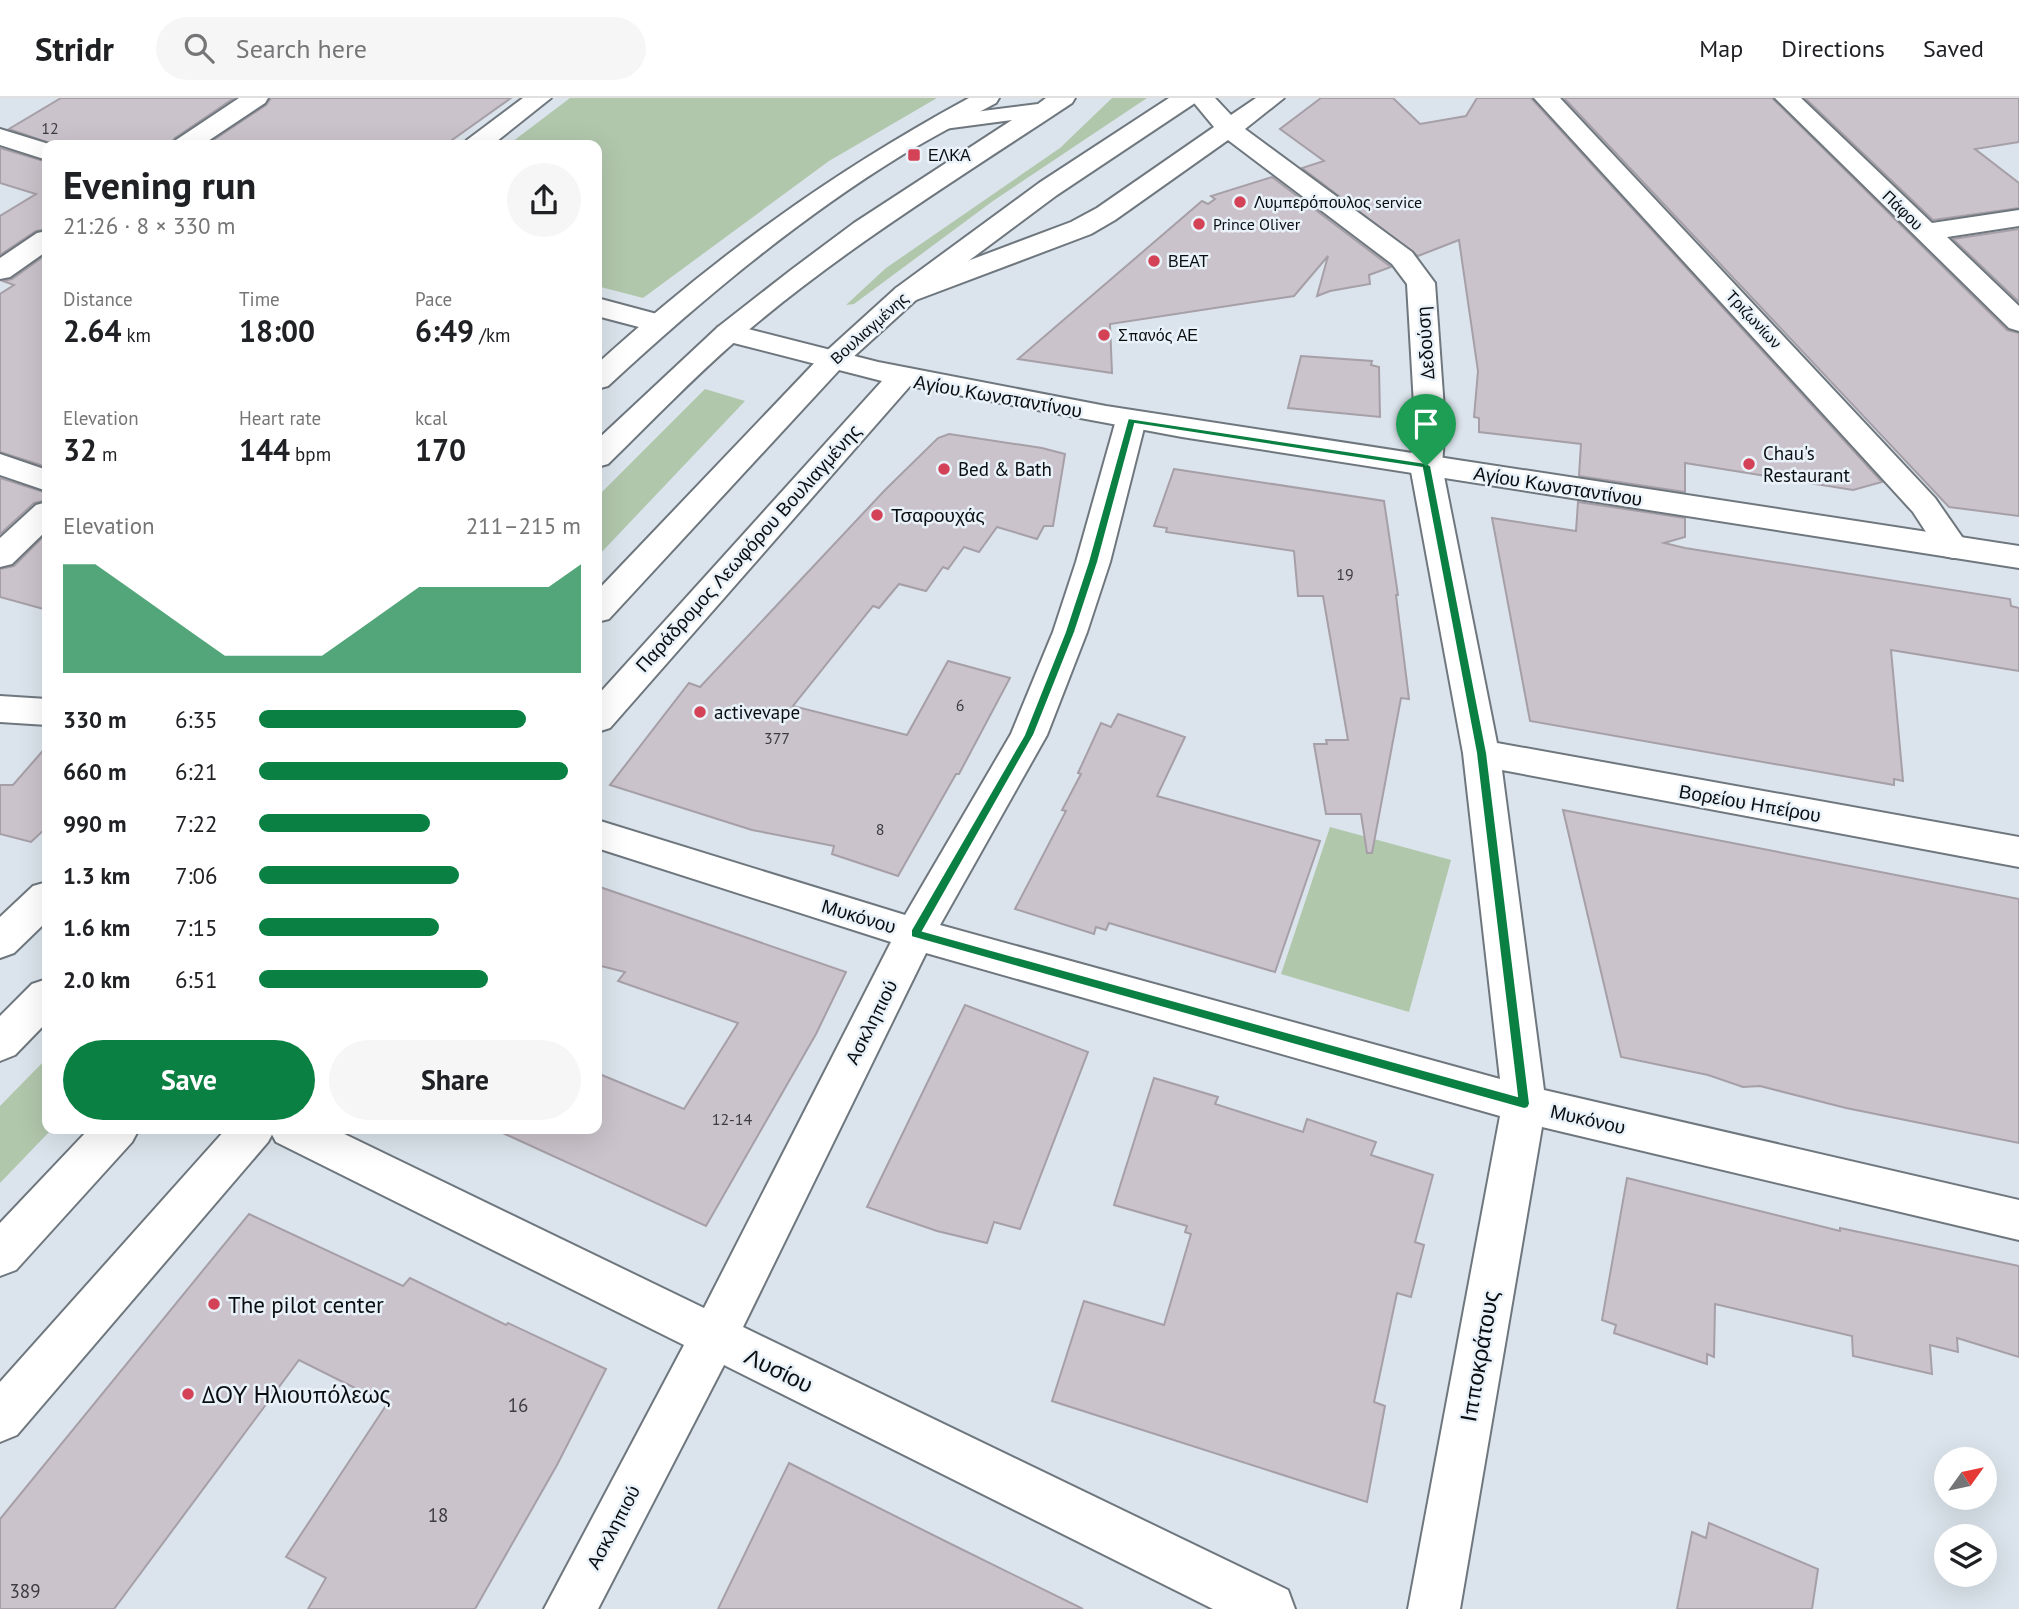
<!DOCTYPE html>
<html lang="en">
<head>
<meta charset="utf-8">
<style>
  :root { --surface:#fff; --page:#f6f6f6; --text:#202124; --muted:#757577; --line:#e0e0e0; --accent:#0b8043 }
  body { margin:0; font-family:"PT Sans",sans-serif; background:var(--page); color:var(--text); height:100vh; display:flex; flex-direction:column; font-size:26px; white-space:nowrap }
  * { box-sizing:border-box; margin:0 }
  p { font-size:23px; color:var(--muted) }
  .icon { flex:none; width:38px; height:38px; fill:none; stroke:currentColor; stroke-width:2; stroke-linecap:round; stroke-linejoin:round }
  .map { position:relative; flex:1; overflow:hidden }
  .panel { position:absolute; left:42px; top:42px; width:560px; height:994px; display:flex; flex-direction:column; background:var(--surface); border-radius:14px; box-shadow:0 7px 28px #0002 }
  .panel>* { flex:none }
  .needle { width:46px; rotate:57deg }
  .controls { position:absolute; left:1934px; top:1349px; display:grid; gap:14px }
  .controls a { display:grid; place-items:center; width:63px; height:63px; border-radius:50%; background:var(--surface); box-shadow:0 7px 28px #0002; font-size:35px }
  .pin { position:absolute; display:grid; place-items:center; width:60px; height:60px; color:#fff; margin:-72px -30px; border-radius:50% 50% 50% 0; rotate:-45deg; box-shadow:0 0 7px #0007 }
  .pin .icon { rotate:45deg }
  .round { display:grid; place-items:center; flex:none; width:74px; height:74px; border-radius:37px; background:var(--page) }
  .summary { display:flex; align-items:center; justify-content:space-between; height:119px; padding:0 21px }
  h1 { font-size:38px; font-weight:800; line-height:52px }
  .figures { display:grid; grid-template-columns:repeat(3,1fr); gap:10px; height:119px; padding:7px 21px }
  .figures div { display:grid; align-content:center }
  .figures b { font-size:30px; font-weight:800 }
  .figures small { font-size:19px; font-weight:400 }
  .figures p { font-size:19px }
  .chart { height:196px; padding:14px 21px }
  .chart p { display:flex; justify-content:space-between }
  .chart svg { width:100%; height:126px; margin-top:7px; fill:var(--accent); opacity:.7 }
  .action { display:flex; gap:14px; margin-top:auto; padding:14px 21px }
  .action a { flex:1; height:80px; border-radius:42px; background:var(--accent); color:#fff; font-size:28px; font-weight:800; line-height:80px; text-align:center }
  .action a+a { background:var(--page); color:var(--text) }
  ul { padding:0 21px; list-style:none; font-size:23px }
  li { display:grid; grid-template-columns:112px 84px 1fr; align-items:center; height:52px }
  li i { height:18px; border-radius:9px; background:var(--accent) }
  header { display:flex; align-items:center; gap:42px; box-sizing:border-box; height:98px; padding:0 35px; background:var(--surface); border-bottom:2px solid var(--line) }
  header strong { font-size:33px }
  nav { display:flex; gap:38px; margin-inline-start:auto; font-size:24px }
  .search { width:490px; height:63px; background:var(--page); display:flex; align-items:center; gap:18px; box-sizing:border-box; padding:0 24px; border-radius:38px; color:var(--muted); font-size:26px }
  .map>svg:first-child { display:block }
  .green { fill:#b1c7ac }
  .building { fill:#cbc3cb; stroke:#a69fa7; stroke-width:2 }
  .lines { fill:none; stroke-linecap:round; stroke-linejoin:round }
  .minor-casing { stroke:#6f777e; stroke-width:4 }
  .tertiary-casing { stroke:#6f777e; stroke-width:4 }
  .primary-casing { stroke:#6f777e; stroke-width:4 }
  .minor { fill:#fff; fill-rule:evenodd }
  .tertiary { fill:#fff; fill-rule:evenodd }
  .primary { fill:#fff; fill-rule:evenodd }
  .route { fill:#0b8043; stroke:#fff; stroke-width:2; fill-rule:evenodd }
  .poi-dot { fill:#d34256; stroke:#e9f2f9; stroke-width:2.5 }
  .labels { text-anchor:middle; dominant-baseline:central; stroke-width:5; stroke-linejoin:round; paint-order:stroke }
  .number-label { font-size:16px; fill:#3b3b40 }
  .far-poi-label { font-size:16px; fill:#0b0e11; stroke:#e9f2f9; text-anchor:start }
  .far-street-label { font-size:16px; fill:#0b0e11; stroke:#e9f2f9 }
  .street-label { font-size:19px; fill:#0b0e11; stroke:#e9f2f9 }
  .poi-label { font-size:19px; fill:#0b0e11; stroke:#e9f2f9; text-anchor:start }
  .near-number-label { font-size:19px; fill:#3b3b40 }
  .near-poi-label { font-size:23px; fill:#0b0e11; stroke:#e9f2f9; text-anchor:start }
  .near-street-label { font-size:23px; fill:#0b0e11; stroke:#e9f2f9 }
</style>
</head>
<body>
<header>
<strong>Stridr</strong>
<div class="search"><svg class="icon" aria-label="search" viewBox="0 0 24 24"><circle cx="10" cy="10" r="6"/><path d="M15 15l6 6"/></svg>Search here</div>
<nav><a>Map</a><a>Directions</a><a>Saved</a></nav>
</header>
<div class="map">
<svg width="2019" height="1511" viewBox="0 0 2019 1511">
  <rect width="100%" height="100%" fill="#dbe4ec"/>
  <g class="green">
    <polygon points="570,0 937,0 829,63 643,200 597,188 597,47 508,47"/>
    <polygon points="1112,0 1147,0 993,103 854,206 846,207 886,170 1060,50"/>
    <polygon points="705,291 745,303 597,459 597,399"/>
    <polygon points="1330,729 1451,762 1409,914 1281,876"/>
    <polygon points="47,960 47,1031 52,1031 0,1085 0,1008"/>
  </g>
  <g class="building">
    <polygon points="61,0 234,0 175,40 169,47 55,47 9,31"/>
    <polygon points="271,0 511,0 445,47 206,47 266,7"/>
    <polygon points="1321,0 1393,0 1420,26 1466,18 1477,0 1531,0 1882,384 1853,392 1685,365 1685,394 1579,378 1581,346 1479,334 1479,320 1474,319 1478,273 1459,142 1418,158 1302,70 1324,63 1280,31"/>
    <polygon points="1564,0 1772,0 2007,232 2019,235 2019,418 1949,409"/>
    <polygon points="1805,0 2019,0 2019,44 1975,51 2019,85 2019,110 1933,122"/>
    <polygon points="0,50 47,64 47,131 36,133 0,157 0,118 36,96 0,85"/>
    <polygon points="1272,79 1391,169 1369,177 1370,186 1330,193 1317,198 1328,158 1294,198 1110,226 1112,275 1018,261 1202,103 1208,106 1215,101 1211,98"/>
    <polygon points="2019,131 2019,204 1953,141"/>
    <polygon points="47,156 47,369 0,354 0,196 14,187 3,183 12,181"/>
    <polygon points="1301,258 1372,263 1371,267 1379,269 1380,319 1288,310"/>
    <polygon points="949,336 1042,350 1065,356 1053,428 1044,428 1037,441 997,429 979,454 964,449 948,471 943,469 926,493 899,486 879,510 873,508 793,608 907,637 948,563 1010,580 959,676 956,676 898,778 832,756 834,748 752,732 610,687 689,585 700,589 885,392 938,340"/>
    <polygon points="1174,371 1384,403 1398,497 1396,497 1409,601 1401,600 1372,755 1367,755 1361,716 1326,716 1314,646 1327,646 1326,642 1348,642 1323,498 1298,498 1294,453 1166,434 1167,430 1154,428"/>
    <polygon points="0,380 47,395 47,402 34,405 0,436"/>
    <polygon points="1578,404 1685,420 1685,439 1664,445 1685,450 2010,501 2011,508 2019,510 2019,573 1891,552 1903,683 1894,681 1894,687 1530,623 1492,420 1576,433"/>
    <polygon points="47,435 47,512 0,499 0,471 14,468"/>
    <polygon points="1118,616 1185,639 1157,698 1320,743 1275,874 1109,825 1106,832 1096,829 1094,836 1015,811 1066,713 1062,712 1081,676 1078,675 1101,625 1111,629"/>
    <polygon points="47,648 47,729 31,744 0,736 0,687 13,687"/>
    <polygon points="1563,712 2019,801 2019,1045 1846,1010 1760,988 1743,989 1708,977 1621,959"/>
    <polygon points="597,788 846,874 816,936 706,1128 494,1031 597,1031 597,975 684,1011 738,925 618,883 625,874 597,867"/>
    <polygon points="965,907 1088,954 1020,1131 994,1124 987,1145 937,1133 867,1109"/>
    <polygon points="1154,980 1218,999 1215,1006 1303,1034 1307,1021 1376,1044 1371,1057 1433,1077 1415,1144 1424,1147 1411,1199 1397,1195 1374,1304 1385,1308 1367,1404 1052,1303 1084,1203 1164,1227 1191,1136 1185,1134 1187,1128 1114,1107"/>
    <polygon points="1627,1080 1840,1133 1840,1130 2019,1168 2019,1259 1957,1240 1958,1254 1930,1247 1932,1276 1853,1258 1852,1238 1715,1206 1714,1259 1707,1256 1707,1266 1614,1235 1616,1227 1602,1222"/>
    <polygon points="249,1116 403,1188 410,1180 506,1227 508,1225 606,1271 557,1367 475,1511 308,1511 326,1480 286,1459 387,1306 299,1262 114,1511 0,1511 0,1421"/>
    <polygon points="789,1365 951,1446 1083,1511 718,1511"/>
    <polygon points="1709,1425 1818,1471 1812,1511 1677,1511 1692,1434 1706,1440"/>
  </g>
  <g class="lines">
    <defs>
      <g id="minor">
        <polygon points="239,0 268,0 265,5 202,47 172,47 176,42"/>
        <polygon points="523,0 551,0 492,47 463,47 467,42"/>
        <polygon points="1190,0 1215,0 1231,17 1256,0 1284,0 1245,31 1412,154 1435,185 1445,325 1442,368 1497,645 2019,739 2019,769 1502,672 1544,992 2019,1102 2019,1142 1542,1029 1460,1511 1408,1511 1500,1018 926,855 743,1229 1288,1492 1295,1511 1213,1511 724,1267 598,1511 544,1511 684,1247 276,1044 269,1031 334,1031 704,1210 891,844 597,750 597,722 905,817 1011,636 1053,534 1076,464 1116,322 1120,315 1131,313 1142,315 1146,322 1110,464 1087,534 1047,637 940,827 1500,981 1463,655 1410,368 1415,325 1407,186 1392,166 1228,42 1115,122 1091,136 916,202 906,204 896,202 892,196 896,190 1071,124 1097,110 1214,29"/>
        <polygon points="1534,0 1560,0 1935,400 1969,449 1965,457 1953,460 1941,457 1913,414"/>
        <polygon points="1775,0 1801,0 1932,125 2019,112 2019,128 1947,139 2019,208 2019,233 2009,230"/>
        <polygon points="0,31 52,47 47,47 47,62 0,47"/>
        <polygon points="47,133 47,153 10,179 0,181 0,160 37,135"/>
        <polygon points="597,200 668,219 672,225 668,231 658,234 597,218"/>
        <polygon points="0,356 47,372 47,393 0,377"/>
        <polygon points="47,404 47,432 12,466 0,469 0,440 36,407"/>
        <polygon points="0,598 47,601 47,627 0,624"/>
      </g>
      <g id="tertiary">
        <path d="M969,0H999L996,5C964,22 932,39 902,57C795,123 699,204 608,288L597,291V266C714,160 829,76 969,0Z"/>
        <polygon points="728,226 878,264 1106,308 2019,448 2019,470 1182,339 910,288 610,630 597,634 597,598 882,283 718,241 714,235 718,229"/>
        <polygon points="47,784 47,823 14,855 0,860 0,819 33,788"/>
        <polygon points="226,1031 275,1031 268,1044 17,1337 0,1344 0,1284"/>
      </g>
      <g id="primary">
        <path d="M1046,0H1075L1072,5C959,80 841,152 738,241C693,280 651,324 608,366L597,369V342L718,229L791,172L854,125L1012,22L944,31L935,29L932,24L935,19L1038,6Z"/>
        <polygon points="1169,0 1198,0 1195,5 1057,97 916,202 841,270 609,521 597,524 597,493 821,258 896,190 1039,85"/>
        <polygon points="47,881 47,924 15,957 0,963 0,918 32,886"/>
        <polygon points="89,1031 139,1031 132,1044 16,1172 0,1178 0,1125"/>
      </g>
    </defs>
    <use href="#minor" class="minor-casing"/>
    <use href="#tertiary" class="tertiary-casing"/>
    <use href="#primary" class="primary-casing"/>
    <use href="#minor" class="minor"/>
    <use href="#tertiary" class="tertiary"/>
    <use href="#primary" class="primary"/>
  </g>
  <path class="route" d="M1128,320L1426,365L1431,368L1487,655L1530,1006L1528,1010L1524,1011L911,839V832L1024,637L1065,534L1088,464ZM1135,326L1422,370L1476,655L1517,998L923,833L1034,637L1075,534L1098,464Z"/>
  <g class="poi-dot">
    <rect x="907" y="50" width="14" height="14" rx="3.5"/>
    <circle cx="1240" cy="104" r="7"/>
    <circle cx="1199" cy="126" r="7"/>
    <circle cx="1154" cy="163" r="7"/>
    <circle cx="1104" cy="237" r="7"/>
    <circle cx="1749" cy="366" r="7"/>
    <circle cx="944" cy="371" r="7"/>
    <circle cx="877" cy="417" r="7"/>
    <circle cx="700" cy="614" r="7"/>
    <circle cx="214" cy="1206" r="7"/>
    <circle cx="188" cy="1296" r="7"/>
  </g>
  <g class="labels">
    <g class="number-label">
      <text x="50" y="30">12</text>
      <text x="1345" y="476">19</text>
      <text x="960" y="607">6</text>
      <text x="777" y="640">377</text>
      <text x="880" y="731">8</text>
      <text x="732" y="1021">12-14</text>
    </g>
    <g class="far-poi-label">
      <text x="928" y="57">ΕΛΚΑ</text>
      <text x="1254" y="104">Λυμπερόπουλος service</text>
      <text x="1213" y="126">Prince Oliver</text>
      <text x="1168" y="163">ΒΕΑΤ</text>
      <text x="1118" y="237">Σπανός ΑΕ</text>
    </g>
    <g class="far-street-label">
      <text transform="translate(1903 112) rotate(44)">Πάφου</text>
      <text transform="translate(1754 221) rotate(47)">Τριζωνίων</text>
      <text transform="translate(869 230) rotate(-42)">Βουλιαγμένης</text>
    </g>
    <g class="street-label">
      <text transform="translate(1425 245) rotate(-94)">Δεδούση</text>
      <text transform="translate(998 298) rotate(10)">Αγίου Κωνσταντίνου</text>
      <text transform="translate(1558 388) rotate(9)">Αγίου Κωνσταντίνου</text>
      <text transform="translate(748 450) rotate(-48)">Παράδρομος Λεωφόρου Βουλιαγμένης</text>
      <text transform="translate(1750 705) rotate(10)">Βορείου Ηπείρου</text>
      <text transform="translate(859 818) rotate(17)">Μυκόνου</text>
      <text transform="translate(871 924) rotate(-63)">Ασκληπιού</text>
      <text transform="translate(1588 1021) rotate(13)">Μυκόνου</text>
      <text transform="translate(613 1429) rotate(-62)">Ασκληπιού</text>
    </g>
    <g class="poi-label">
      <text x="1763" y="355">Chau's<tspan x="1763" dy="22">Restaurant</tspan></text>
      <text x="958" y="371">Bed &amp; Bath</text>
      <text x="891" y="417">Τσαρουχάς</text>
      <text x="714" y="614">activevape</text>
    </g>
    <g class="near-number-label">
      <text x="518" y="1307">16</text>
      <text x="438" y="1417">18</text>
      <text x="25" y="1493">389</text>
    </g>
    <g class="near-poi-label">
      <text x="228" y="1206">The pilot center</text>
      <text x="202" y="1296">ΔΟΥ Ηλιουπόλεως</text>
    </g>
    <g class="near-street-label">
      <text transform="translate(1479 1258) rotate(-80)">Ιπποκράτους</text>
      <text transform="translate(779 1272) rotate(26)">Λυσίου</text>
    </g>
  </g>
</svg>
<div class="controls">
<a><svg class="needle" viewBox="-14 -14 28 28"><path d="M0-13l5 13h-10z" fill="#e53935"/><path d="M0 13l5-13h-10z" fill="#757577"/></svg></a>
<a><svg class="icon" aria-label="layers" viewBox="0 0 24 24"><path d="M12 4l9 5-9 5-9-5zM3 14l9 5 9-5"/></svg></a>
</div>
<div class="pin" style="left:1426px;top:368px;background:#1e9e55"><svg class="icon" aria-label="arrive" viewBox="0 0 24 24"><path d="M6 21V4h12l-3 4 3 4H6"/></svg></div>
<section class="panel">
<div class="summary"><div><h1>Evening run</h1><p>21:26 · 8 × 330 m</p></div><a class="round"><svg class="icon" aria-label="share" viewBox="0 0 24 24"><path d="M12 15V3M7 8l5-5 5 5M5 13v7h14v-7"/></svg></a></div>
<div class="figures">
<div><p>Distance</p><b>2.64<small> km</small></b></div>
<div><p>Time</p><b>18:00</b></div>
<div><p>Pace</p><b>6:49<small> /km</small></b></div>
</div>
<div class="figures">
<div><p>Elevation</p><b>32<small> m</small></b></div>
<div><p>Heart rate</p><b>144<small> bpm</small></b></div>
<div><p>kcal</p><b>170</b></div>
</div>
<div class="chart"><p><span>Elevation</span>211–215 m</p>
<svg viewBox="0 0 160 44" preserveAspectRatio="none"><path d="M0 44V6L10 6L20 14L30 22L40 30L50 38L60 38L70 38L80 38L90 30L100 22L110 14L120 14L130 14L140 14L150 14L160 6V44z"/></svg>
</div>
<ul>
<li><b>330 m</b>6:35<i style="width:83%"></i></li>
<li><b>660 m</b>6:21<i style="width:96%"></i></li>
<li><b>990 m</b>7:22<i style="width:53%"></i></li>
<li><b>1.3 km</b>7:06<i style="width:62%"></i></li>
<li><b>1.6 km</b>7:15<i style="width:56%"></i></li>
<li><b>2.0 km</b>6:51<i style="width:71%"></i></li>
</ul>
<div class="action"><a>Save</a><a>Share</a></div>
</section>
</div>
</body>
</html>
